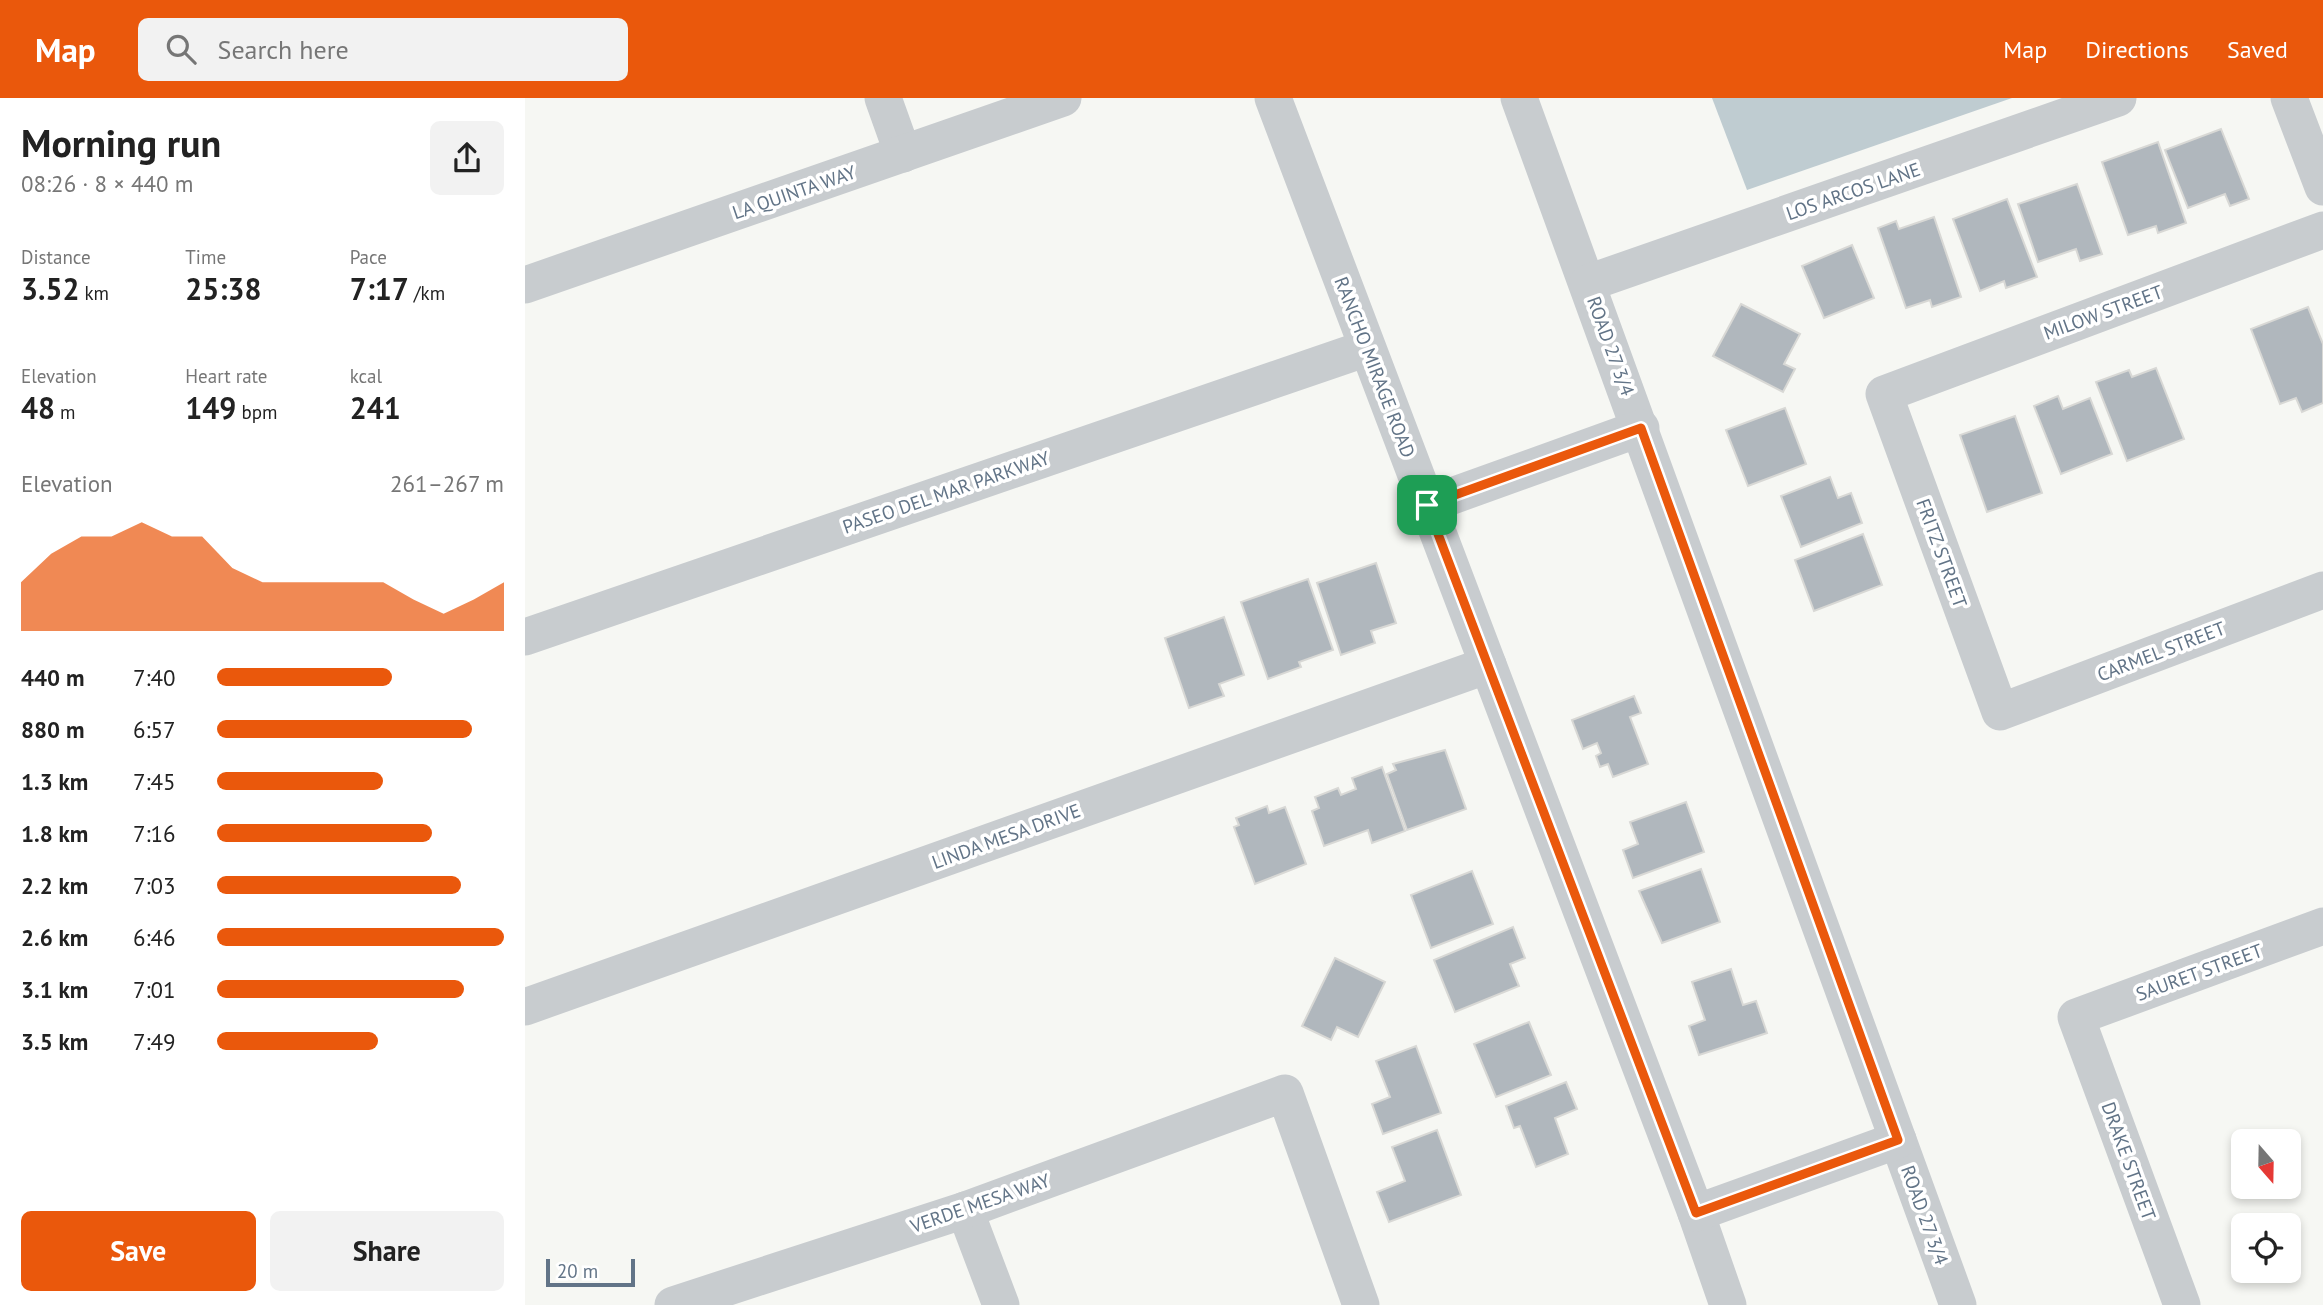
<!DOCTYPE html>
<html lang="en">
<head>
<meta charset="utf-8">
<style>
  :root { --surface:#fff; --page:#f2f2f2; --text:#222; --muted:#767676; --accent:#ea580c }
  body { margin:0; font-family:"PT Sans",sans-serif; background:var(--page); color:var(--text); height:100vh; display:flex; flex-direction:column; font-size:26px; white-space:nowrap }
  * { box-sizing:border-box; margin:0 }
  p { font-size:23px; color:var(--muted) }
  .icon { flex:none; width:38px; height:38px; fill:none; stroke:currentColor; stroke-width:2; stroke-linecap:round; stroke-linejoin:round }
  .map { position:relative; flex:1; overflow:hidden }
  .panel { display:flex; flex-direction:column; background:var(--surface); width:525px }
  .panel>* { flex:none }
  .needle { width:46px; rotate:160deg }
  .fabs { position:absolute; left:1706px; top:1031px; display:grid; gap:14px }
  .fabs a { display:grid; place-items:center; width:70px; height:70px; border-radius:10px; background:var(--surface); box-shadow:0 4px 10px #0003; font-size:35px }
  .scale { position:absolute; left:21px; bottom:18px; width:89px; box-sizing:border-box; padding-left:7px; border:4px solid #627487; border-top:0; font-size:19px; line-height:24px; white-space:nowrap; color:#627487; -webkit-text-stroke:5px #fff; paint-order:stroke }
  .pin { position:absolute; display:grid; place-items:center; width:60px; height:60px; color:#fff; margin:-30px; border-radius:14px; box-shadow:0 4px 10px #0006 }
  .round { display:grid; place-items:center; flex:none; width:74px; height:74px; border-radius:10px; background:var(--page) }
  .overview { display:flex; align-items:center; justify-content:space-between; height:119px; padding:0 21px }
  h1 { font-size:38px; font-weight:700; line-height:52px }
  .figures { display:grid; grid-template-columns:repeat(3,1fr); gap:10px; height:119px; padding:7px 21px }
  .figures div { display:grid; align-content:center }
  .figures b { font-size:30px; font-weight:700 }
  .figures small { font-size:19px; font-weight:400 }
  .figures p { font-size:19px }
  .chart { height:196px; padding:14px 21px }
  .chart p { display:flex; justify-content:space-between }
  .chart svg { width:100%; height:126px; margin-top:7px; fill:var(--accent); opacity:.7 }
  .button { display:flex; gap:14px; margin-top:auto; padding:14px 21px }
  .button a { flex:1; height:80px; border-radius:10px; background:var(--accent); color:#fff; font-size:28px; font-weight:700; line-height:80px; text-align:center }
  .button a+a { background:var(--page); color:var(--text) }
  ul { padding:0 21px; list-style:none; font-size:23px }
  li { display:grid; grid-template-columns:112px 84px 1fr; align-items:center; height:52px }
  li i { height:18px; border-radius:9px; background:var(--accent) }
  header { display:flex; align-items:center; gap:42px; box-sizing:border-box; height:98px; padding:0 35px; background:var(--accent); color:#fff }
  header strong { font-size:33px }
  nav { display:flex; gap:38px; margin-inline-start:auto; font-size:24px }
  .search { width:490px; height:63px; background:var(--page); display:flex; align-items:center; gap:18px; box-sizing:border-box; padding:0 24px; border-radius:10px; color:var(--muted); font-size:26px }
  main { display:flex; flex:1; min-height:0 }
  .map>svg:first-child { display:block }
  .water { fill:#bfccd1 }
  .building { fill:#b0b7bd; stroke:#d8d8d5; stroke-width:2 }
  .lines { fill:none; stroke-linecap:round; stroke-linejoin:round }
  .minor { stroke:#c8cccf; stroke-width:37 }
  .route-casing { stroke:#fff; stroke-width:14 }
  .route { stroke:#ea580c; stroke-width:9 }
  .labels { text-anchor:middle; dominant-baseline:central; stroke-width:7; stroke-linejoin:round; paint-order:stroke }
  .street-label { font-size:19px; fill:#627487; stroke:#fff }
</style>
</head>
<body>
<header>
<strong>Map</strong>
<div class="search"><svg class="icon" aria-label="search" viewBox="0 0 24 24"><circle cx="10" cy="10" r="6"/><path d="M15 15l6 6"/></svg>Search here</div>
<nav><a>Map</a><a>Directions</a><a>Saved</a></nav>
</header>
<main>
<section class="panel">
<div class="overview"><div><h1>Morning run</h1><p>08:26 · 8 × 440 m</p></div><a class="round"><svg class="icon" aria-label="share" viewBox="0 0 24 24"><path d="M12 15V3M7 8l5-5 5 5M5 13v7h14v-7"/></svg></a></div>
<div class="figures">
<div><p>Distance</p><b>3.52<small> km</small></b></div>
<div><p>Time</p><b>25:38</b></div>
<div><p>Pace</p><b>7:17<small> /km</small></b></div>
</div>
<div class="figures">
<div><p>Elevation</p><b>48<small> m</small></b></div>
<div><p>Heart rate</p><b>149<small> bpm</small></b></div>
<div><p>kcal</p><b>241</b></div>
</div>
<div class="chart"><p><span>Elevation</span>261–267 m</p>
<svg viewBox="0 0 160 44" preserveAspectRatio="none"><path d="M0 44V27L10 17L20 11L30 11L40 6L50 11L60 11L70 22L80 27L90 27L100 27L110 27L120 27L130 33L140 38L150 33L160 27V44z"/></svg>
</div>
<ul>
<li><b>440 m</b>7:40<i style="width:61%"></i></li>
<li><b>880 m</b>6:57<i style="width:89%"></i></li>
<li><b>1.3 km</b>7:45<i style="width:58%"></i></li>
<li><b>1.8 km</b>7:16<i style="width:75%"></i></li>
<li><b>2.2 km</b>7:03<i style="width:85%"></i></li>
<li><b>2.6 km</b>6:46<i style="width:100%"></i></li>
<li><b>3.1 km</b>7:01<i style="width:86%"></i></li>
<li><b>3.5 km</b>7:49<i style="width:56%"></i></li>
</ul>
<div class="button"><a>Save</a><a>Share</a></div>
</section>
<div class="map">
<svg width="1798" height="1207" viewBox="0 0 1798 1207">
  <rect width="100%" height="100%" fill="#f6f7f3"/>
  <polygon class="water" points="1187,0 1487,0 1222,92"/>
  <g class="building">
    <polygon points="1696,31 1724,101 1705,108 1700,96 1663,110 1640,52"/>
    <polygon points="1633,44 1661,125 1633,135 1631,128 1603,137 1577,64"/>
    <polygon points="1552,86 1577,156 1555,163 1551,151 1513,164 1493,106"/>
    <polygon points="1482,101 1512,179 1481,190 1479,183 1455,193 1428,121"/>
    <polygon points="1409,119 1436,199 1407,209 1405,202 1381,210 1353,130 1371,123 1374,131"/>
    <polygon points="1327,147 1349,200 1299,220 1277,168"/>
    <polygon points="1216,206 1275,236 1259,266 1270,271 1258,294 1188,258"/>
    <polygon points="1783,209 1798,246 1798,305 1777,314 1771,300 1755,306 1726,231"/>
    <polygon points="1631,270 1659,341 1602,363 1571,284 1604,272 1607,279"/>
    <polygon points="1533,298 1538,311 1565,300 1587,356 1536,376 1509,308"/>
    <polygon points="1260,310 1281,366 1223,388 1201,332"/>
    <polygon points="1490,318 1517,395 1462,414 1435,337"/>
    <polygon points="1305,379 1313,400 1326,395 1337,425 1276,449 1256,398"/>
    <polygon points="1338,436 1357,487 1289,513 1270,462"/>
    <polygon points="851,465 871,525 846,533 850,545 816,557 792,485"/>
    <polygon points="783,481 808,552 774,564 776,569 743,581 716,504"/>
    <polygon points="699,519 719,577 694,586 699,598 664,610 640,540"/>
    <polygon points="1109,598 1116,615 1105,619 1123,666 1088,679 1083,666 1075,669 1071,658 1076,655 1072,645 1058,651 1047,622"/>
    <polygon points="920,652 941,711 882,732 862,676 871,672 868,666"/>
    <polygon points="857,669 880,733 847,745 843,732 799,748 787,713 794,710 790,699 813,690 816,697 831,691 827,680"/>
    <polygon points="1161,704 1179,754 1108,780 1098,752 1113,746 1105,724"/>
    <polygon points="742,708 744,715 760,709 781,766 730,786 709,729 714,727 711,720"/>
    <polygon points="1176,771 1195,824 1137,845 1114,793"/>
    <polygon points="947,773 968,826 906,850 886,797"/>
    <polygon points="988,829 1000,860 985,866 994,888 930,914 909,862"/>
    <polygon points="810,860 860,884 833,939 812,929 806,942 777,928"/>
    <polygon points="1206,871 1218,907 1231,903 1242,935 1174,957 1164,928 1180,922 1167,884"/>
    <polygon points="1004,924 1026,977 971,999 949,946"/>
    <polygon points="891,948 916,1015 858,1036 847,1006 865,999 851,963"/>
    <polygon points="1041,984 1052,1011 1030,1020 1043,1056 1011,1069 995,1028 989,1030 981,1008"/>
    <polygon points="912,1032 936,1097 864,1124 852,1094 880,1083 867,1049"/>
  </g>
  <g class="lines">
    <g class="minor">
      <polyline points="358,0 378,56"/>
      <polyline points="748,0 1171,1115 1203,1207"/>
      <polyline points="994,0 1433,1207"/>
      <polyline points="1764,0 1798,89"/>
      <polyline points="1798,132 1359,296 1475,614 1798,492"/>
      <polyline points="1063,185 1593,0"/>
      <polyline points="0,187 538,0"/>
      <polyline points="902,407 1116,330"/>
      <polyline points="0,539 842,250"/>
      <polyline points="0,909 963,567"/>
      <polyline points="440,1112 476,1207"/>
      <polyline points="1171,1115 1373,1042"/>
      <polyline points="148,1207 440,1112 760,995 836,1207"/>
      <polyline points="1657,1207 1551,919 1798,828"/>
    </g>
  </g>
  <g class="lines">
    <defs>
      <polygon id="route" points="1116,330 1373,1042 1171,1115 902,407"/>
    </defs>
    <use href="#route" class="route-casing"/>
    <use href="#route" class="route"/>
  </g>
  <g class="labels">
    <g class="street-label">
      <text transform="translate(1328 93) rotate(-19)">LOS ARCOS LANE</text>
      <text transform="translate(269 94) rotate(-19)">LA QUINTA WAY</text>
      <text transform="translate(1578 214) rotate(-20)">MILOW STREET</text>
      <text transform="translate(1086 248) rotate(70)">ROAD 27 3/4</text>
      <text transform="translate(850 269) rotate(69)">RANCHO MIRAGE ROAD</text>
      <text transform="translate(421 394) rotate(-19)">PASEO DEL MAR PARKWAY</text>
      <text transform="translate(1417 455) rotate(70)">FRITZ STREET</text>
      <text transform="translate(1636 553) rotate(-21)">CARMEL STREET</text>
      <text transform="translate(481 738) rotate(-20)">LINDA MESA DRIVE</text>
      <text transform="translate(1674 874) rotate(-20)">SAURET STREET</text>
      <text transform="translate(1604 1063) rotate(70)">DRAKE STREET</text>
      <text transform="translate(455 1105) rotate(-19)">VERDE MESA WAY</text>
      <text transform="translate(1400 1117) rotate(70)">ROAD 27 3/4</text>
    </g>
  </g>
</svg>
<div class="fabs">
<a><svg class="needle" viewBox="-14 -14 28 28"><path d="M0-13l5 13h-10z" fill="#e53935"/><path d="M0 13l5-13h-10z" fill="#767676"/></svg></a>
<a><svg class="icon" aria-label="locate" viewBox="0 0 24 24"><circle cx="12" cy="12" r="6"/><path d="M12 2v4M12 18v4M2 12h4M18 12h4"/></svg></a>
</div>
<div class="scale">20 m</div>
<div class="pin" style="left:902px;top:407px;background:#1e9e55"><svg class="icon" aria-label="arrive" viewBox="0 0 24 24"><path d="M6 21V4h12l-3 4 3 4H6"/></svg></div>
</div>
</main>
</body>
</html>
